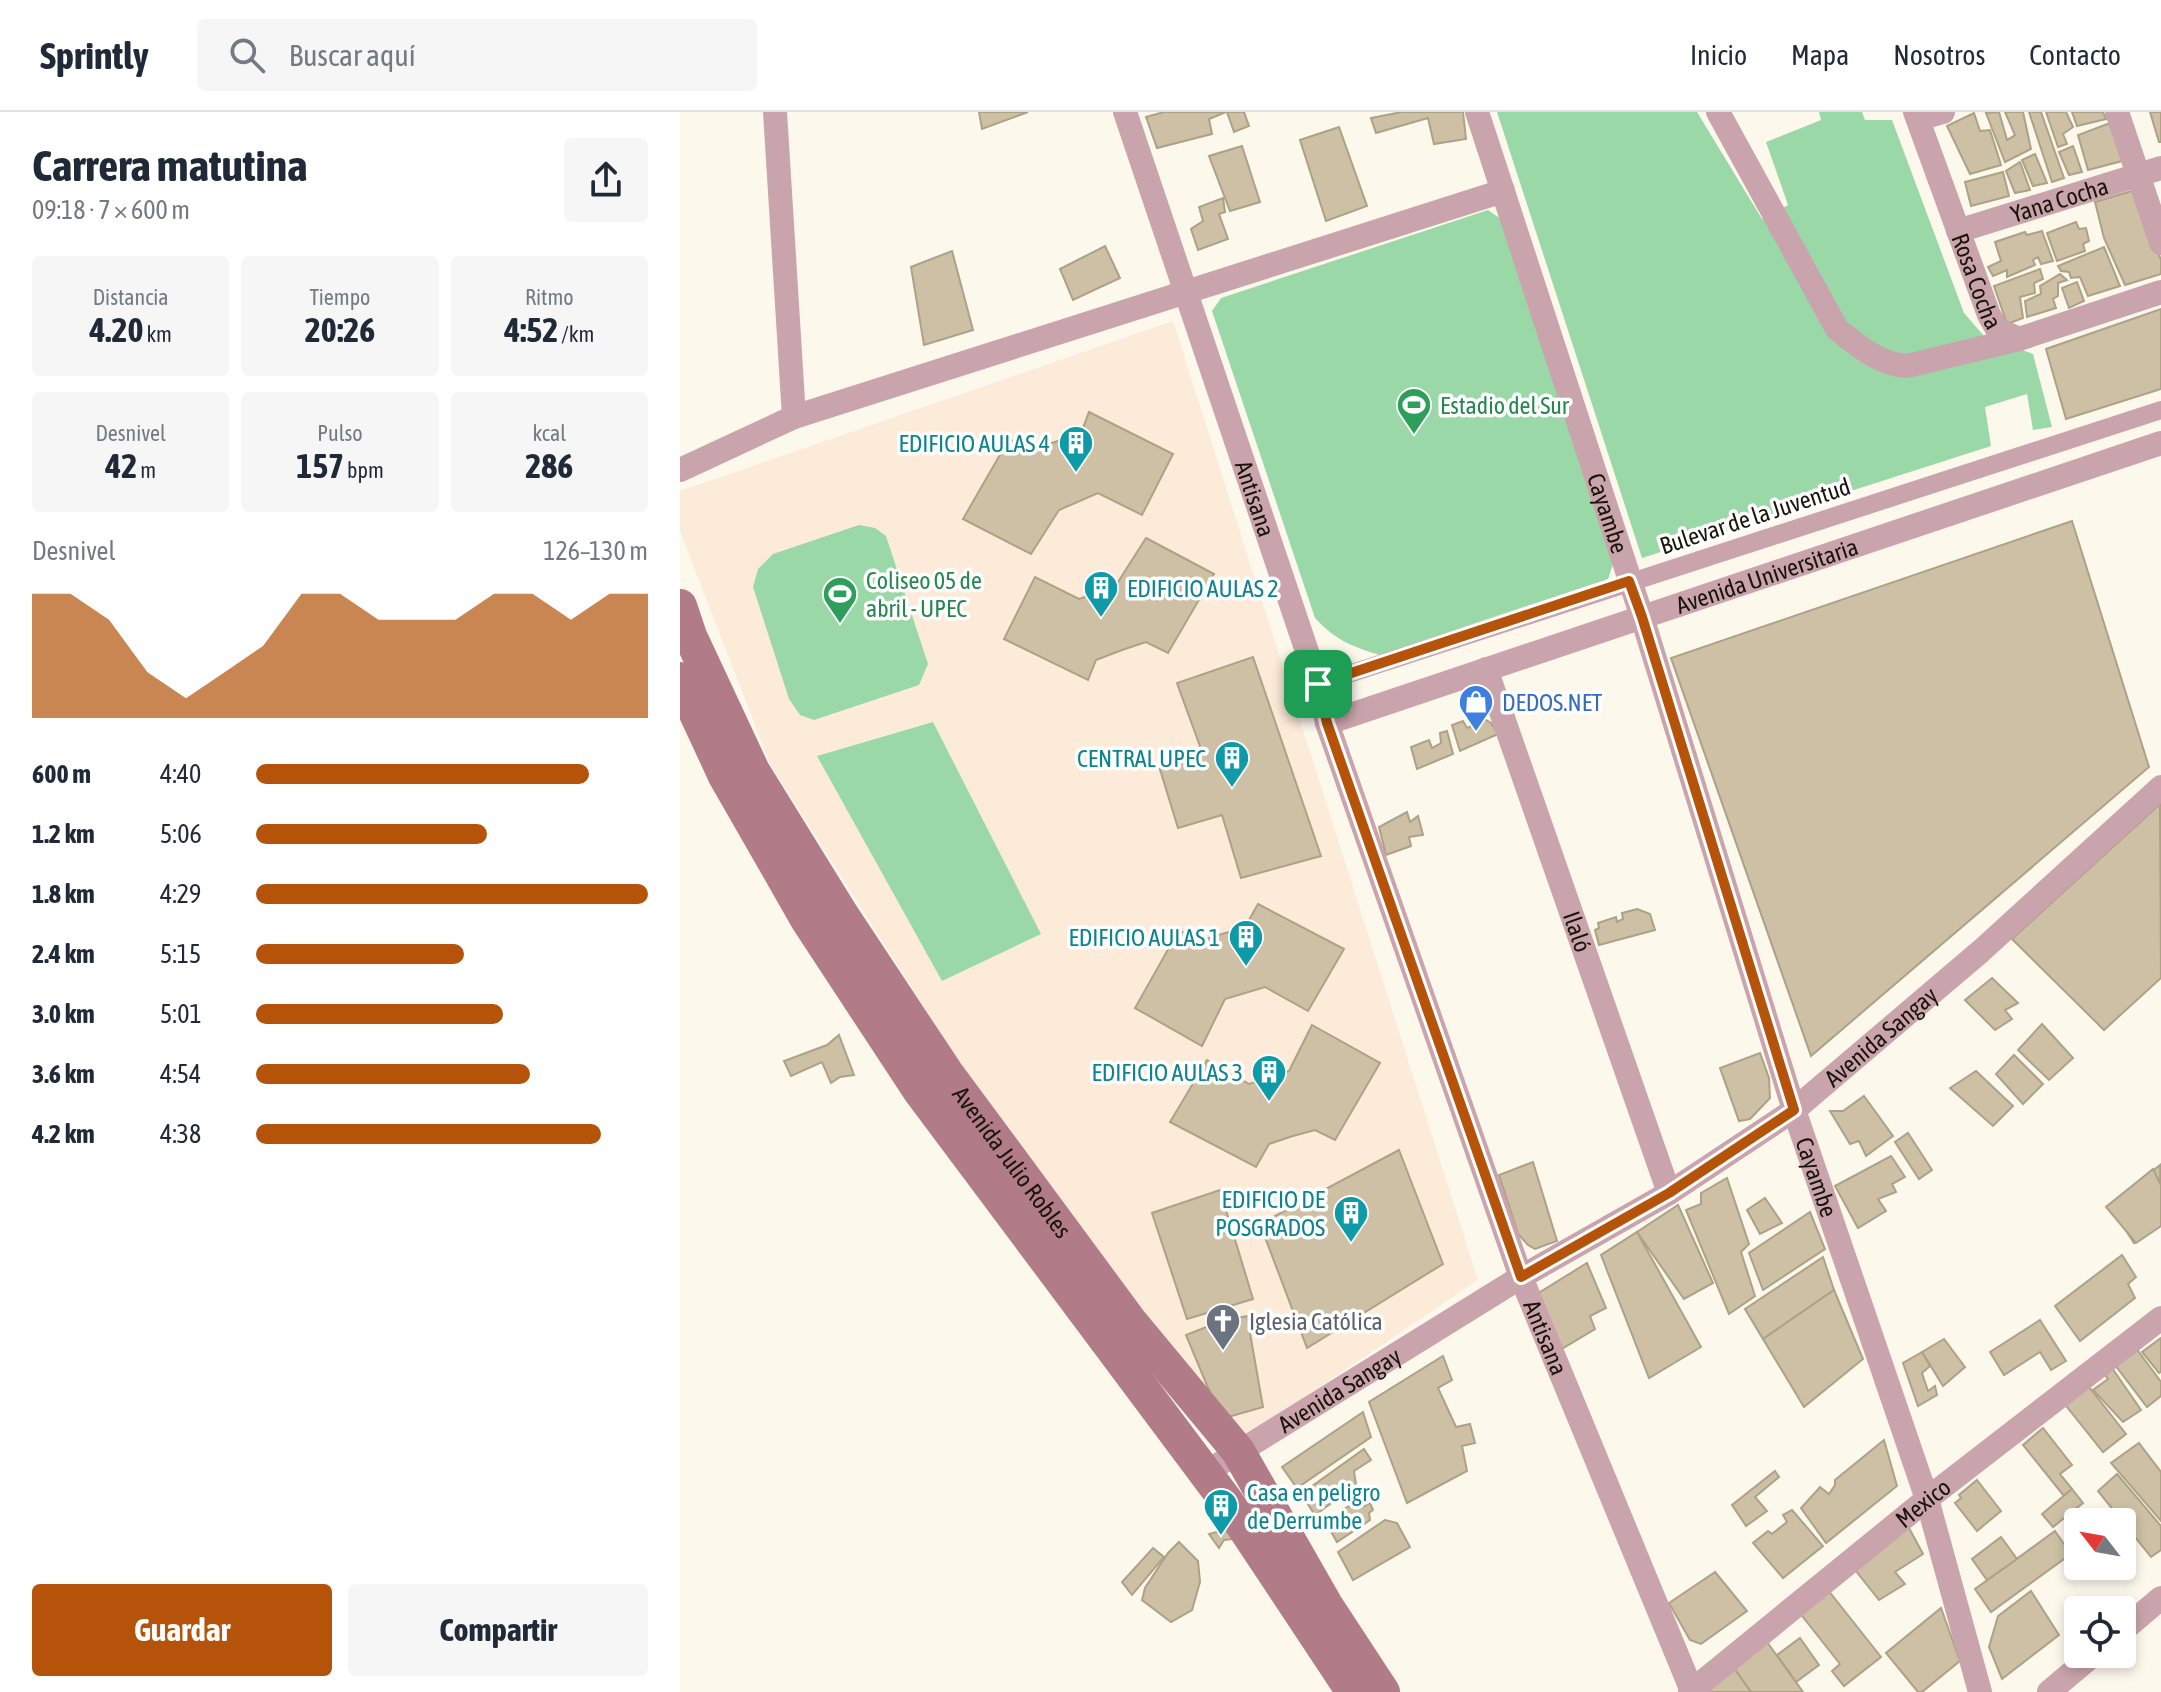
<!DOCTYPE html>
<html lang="es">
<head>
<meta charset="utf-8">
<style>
  :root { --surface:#fff; --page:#f6f6f7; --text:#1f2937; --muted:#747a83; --line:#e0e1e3; --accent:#b45309 }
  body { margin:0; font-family:"Asap Condensed",sans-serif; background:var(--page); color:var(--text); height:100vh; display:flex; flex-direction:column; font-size:30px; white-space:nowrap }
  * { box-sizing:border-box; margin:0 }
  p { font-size:26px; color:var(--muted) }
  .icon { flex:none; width:44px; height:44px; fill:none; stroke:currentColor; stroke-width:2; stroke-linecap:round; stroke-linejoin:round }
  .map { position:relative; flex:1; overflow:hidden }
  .drawer { display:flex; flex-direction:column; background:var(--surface); width:680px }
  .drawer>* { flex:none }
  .needle { width:52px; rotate:301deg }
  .fabs { position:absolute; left:1384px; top:1396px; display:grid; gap:16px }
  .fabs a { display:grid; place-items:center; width:72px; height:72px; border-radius:8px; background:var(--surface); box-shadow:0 4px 12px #0003; font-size:40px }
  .pin { position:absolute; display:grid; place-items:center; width:68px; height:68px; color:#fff; margin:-34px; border-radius:16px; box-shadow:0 4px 12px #0006 }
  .round { display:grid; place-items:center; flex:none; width:84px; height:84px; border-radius:8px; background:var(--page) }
  .head { display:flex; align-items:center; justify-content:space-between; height:136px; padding:0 32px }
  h1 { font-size:44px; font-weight:700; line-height:60px }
  .stats { display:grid; grid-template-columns:repeat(3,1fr); gap:12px; height:136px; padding:8px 32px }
  .stats div { display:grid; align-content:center; border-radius:8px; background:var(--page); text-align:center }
  .stats b { font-size:34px; font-weight:700 }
  .stats small { font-size:22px; font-weight:400 }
  .stats p { font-size:22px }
  .chart { height:224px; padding:16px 32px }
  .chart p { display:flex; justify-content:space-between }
  .chart svg { width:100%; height:144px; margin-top:8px; fill:var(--accent); opacity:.7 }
  .action { display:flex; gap:16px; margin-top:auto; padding:16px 32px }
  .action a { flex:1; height:92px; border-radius:8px; background:var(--accent); color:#fff; font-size:32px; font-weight:700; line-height:92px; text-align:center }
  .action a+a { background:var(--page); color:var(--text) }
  ul { padding:0 32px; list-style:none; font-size:26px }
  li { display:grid; grid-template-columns:128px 96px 1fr; align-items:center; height:60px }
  li i { height:20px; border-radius:10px; background:var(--accent) }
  header { display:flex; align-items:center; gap:48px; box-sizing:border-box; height:112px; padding:0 40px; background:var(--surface); border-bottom:2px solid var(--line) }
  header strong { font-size:38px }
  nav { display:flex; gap:44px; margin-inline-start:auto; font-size:28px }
  .search { width:560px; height:72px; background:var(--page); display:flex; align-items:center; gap:20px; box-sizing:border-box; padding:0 28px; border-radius:8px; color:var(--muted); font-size:30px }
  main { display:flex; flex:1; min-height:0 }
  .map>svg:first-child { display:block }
  .education { fill:#fdebda }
  .green { fill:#9bd8a7 }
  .building { fill:#cdc0a5; stroke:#ada186; stroke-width:2 }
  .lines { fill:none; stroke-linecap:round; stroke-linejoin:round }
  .pedestrian { stroke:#caa4ac; stroke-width:18 }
  .minor { stroke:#caa4ac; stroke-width:24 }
  .secondary { stroke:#b17b88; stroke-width:34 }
  .route-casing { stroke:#fff; stroke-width:16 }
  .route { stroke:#b45309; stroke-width:10 }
  .labels { text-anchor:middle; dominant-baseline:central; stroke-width:7; stroke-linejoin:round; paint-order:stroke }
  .street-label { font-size:24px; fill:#1a150b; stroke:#fff }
  .leisure-label { font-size:24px; fill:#27864d; stroke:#fff; text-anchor:start }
  .culture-label { font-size:24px; fill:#0d838f; stroke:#fff; text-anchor:end }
  .shop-label { font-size:24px; fill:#366cbe; stroke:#fff; text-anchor:start }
  .worship-label { font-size:24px; fill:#5b616d; stroke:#fff; text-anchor:start }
</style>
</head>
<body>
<header>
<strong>Sprintly</strong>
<div class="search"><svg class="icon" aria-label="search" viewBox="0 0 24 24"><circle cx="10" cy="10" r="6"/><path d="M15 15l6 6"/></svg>Buscar aquí</div>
<nav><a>Inicio</a><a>Mapa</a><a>Nosotros</a><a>Contacto</a></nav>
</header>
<main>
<section class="drawer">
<div class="head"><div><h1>Carrera matutina</h1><p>09:18 · 7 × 600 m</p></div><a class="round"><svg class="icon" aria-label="share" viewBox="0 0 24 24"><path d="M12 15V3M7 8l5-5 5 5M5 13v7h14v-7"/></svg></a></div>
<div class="stats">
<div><p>Distancia</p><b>4.20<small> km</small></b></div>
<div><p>Tiempo</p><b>20:26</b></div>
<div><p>Ritmo</p><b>4:52<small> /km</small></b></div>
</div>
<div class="stats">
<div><p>Desnivel</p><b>42<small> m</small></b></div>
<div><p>Pulso</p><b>157<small> bpm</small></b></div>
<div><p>kcal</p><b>286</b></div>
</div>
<div class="chart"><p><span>Desnivel</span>126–130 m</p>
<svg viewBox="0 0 160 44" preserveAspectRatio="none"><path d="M0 44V6L10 6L20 14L30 30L40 38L50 30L60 22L70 6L80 6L90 14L100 14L110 14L120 6L130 6L140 14L150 6L160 6V44z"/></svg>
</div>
<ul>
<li><b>600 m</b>4:40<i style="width:85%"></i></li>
<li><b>1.2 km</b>5:06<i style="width:59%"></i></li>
<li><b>1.8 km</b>4:29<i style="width:100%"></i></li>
<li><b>2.4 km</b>5:15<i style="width:53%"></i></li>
<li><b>3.0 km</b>5:01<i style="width:63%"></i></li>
<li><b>3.6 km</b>4:54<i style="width:70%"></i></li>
<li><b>4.2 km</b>4:38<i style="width:88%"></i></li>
</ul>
<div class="action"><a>Guardar</a><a>Compartir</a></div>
</section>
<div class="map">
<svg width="1481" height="1580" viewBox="0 0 1481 1580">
  <rect width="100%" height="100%" fill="#fdf8ec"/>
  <polygon class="education" points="493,209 798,1168 622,1287 557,1326 284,958 90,652 0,419 0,379"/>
  <g class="green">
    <polygon points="817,0 1017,0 1082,107 1108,93 1086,30 1141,8 1139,0 1182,0 1185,8 1212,8 1284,201 1304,224 1353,242 1372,315 1353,318 1347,282 1305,295 1311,334 962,446"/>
    <path d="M808,98L824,109L934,449L928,467L700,543C672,535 654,527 635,506L532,199L541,186Z"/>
    <polygon points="179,413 195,416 206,424 248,552 239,573 134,608 120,603 109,587 73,475 78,457 93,442"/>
    <polygon points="253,610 361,822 262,869 137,644"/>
  </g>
  <g class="building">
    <polygon points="299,0 348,0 302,17"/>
    <polygon points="484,0 546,0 529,7 532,22 477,36 466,5"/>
    <polygon points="547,0 564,0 569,14 554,20"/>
    <polygon points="722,0 783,0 786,27 754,32 748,6 696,21 691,6"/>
    <polygon points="1319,0 1327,28 1335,23 1325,0 1343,0 1351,37 1325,50 1306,1"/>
    <polygon points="1349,0 1361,0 1384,66 1372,70"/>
    <polygon points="1366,0 1386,0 1393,15 1383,22 1387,32 1378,35"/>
    <polygon points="1392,0 1423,0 1426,7 1397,14"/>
    <polygon points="1470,0 1481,0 1481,30 1479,30"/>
    <polygon points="1294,1 1300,19 1310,18 1321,53 1290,62 1267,14"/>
    <polygon points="1430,11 1446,48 1408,58 1398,23"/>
    <polygon points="659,15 687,94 646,109 620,28"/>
    <polygon points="562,34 580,90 550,99 529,44"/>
    <polygon points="1393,34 1402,60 1389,63 1379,40"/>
    <polygon points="1355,42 1367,71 1353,74 1342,48"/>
    <polygon points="1340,50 1350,78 1335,81 1326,59"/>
    <polygon points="1323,60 1329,84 1291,94 1285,70"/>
    <polygon points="1455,78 1481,148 1481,162 1445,173 1424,126 1415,90"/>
    <polygon points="543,86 545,100 539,102 548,127 518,138 511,117 523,109 519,95"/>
    <polygon points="1396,110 1399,117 1406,116 1409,129 1403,132 1405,139 1377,149 1367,121"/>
    <polygon points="1362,119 1373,149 1361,152 1358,145 1353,148 1355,153 1327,165 1327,158 1313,164 1308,155 1321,149 1315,130 1345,120 1347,123"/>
    <polygon points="425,134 440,166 393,188 380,157"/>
    <polygon points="1424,135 1440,174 1408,184 1400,165 1391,166 1389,160 1381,159 1378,154"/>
    <polygon points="272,139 293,218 244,233 231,155"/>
    <polygon points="1360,157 1363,167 1354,171 1355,181 1340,185 1343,206 1327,212 1314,174"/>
    <polygon points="1380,162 1387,168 1378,171 1378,184 1373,187 1376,196 1347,205 1345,189 1361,182 1360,174"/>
    <polygon points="1397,170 1404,189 1389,196 1382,176"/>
    <polygon points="1481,197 1481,277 1386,307 1366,237"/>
    <polygon points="409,300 493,342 462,403 418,381 379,398 351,442 283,407 329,327 351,338 375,330 401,321"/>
    <polygon points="1392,409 1469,655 1131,944 991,546"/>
    <polygon points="466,426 534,462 488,541 466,530 442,538 416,548 408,568 324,527 355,465 399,487 419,480 438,470"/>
    <polygon points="573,545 641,744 561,766 542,703 498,716 478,651 521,637 497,571"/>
    <polygon points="798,603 811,611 818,622 780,639 772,613 783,609 787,616 794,613 791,606"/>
    <polygon points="767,619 773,642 737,657 731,635 749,628 752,636 761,631 760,621"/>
    <polygon points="1480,692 1481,866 1424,918 1332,827"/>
    <polygon points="727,700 730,710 738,704 743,723 729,725 731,734 706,743 699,715"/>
    <polygon points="578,792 664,837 628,899 585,875 545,887 522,934 455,896 499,818 519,829 565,815"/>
    <polygon points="957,797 970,802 975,818 919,833 915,818 919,816 918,811 936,805 937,810 943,807 942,801"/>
    <polygon points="1312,866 1338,891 1325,898 1332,907 1315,918 1285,888"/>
    <polygon points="1362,912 1393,946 1369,968 1338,938"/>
    <polygon points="632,913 700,951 655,1028 635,1018 613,1024 589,1032 576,1055 490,1010 527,948 569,972 609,959"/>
    <polygon points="159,923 174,963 160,965 151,971 142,950 111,964 104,949 147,933"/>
    <polygon points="1080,941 1089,966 1090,986 1070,1007 1059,1009 1040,956"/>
    <polygon points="1334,943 1363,972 1343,992 1316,962"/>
    <polygon points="1296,959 1333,994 1313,1014 1270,976"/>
    <polygon points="1184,984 1213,1024 1186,1044 1179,1029 1170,1032 1150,999 1163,999"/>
    <polygon points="1228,1021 1252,1058 1239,1067 1215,1030"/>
    <polygon points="719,1038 763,1152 627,1236 580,1112"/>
    <polygon points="1211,1044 1225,1065 1212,1072 1216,1080 1198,1087 1206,1099 1178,1116 1155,1074"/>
    <polygon points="853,1050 877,1129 855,1137 848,1133 838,1122 819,1063"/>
    <polygon points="1480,1053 1481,1113 1454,1131 1430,1093"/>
    <polygon points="1473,1057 1481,1073 1481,1114 1456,1131 1426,1095"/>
    <polygon points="1047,1066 1069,1132 1061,1140 1075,1184 1049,1202 1006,1098 1021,1092 1021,1081"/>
    <polygon points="540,1078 573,1187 507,1207 472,1101"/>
    <polygon points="1085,1086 1102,1111 1080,1122 1067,1098"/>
    <polygon points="998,1093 1033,1171 1004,1187 957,1120"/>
    <polygon points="1130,1100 1145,1137 1083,1178 1069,1141"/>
    <polygon points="957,1120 1021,1235 969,1266 921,1143"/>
    <polygon points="1442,1143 1456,1165 1448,1172 1455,1186 1400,1229 1375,1194"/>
    <polygon points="1143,1145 1154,1178 1083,1227 1065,1197"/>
    <polygon points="907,1151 926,1196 910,1204 915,1217 880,1238 857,1182"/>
    <polygon points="1154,1178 1183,1247 1124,1295 1083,1227"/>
    <polygon points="567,1204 583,1295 541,1307 506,1223 539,1210"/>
    <polygon points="1360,1208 1386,1249 1371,1258 1360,1240 1324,1263 1310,1240"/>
    <polygon points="1481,1226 1481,1260 1479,1261 1462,1240"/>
    <polygon points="1264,1227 1285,1255 1263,1274 1242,1240"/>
    <polygon points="1456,1236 1481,1270 1481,1284 1467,1295 1435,1253"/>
    <polygon points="1242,1240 1250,1254 1242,1261 1248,1279 1255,1274 1257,1283 1238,1294 1223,1251"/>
    <polygon points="763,1244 772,1268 758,1276 776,1315 790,1312 795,1331 782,1334 787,1359 727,1391 689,1290"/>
    <polygon points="1432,1256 1461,1298 1443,1310 1413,1278 1428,1267 1424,1261"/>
    <polygon points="1406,1271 1446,1322 1423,1340 1383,1290"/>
    <polygon points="683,1300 691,1325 617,1376 602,1355"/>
    <polygon points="1363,1316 1392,1353 1380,1362 1392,1377 1384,1384 1343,1333"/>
    <polygon points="1204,1328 1217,1374 1146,1431 1121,1396 1140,1375 1149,1382 1155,1373 1155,1368"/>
    <polygon points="1459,1331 1481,1360 1481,1409 1431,1351"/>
    <polygon points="684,1337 691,1348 674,1359 676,1373 635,1403 621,1382"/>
    <polygon points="1095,1359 1099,1365 1075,1385 1087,1399 1066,1414 1052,1393"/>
    <polygon points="1437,1362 1481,1414 1481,1438 1471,1445 1418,1379"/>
    <polygon points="1297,1368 1321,1399 1297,1419 1275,1391 1281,1386 1279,1383"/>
    <polygon points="1392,1377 1403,1391 1373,1415 1362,1402"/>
    <polygon points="677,1390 681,1396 690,1391 693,1398 689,1401 690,1408 657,1430 646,1411 663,1404 662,1398"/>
    <polygon points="1112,1398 1143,1434 1103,1466 1073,1431 1088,1419 1092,1422 1107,1410 1103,1403"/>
    <polygon points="705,1408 717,1411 730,1435 673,1468 658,1440"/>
    <polygon points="542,1411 553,1427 544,1428 539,1436 529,1422 537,1420"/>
    <polygon points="1229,1416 1243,1442 1215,1460 1225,1472 1199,1488 1172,1454"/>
    <polygon points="1375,1419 1391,1442 1311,1500 1295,1477"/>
    <polygon points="1321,1425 1337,1447 1307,1468 1292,1447"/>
    <polygon points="499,1430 518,1449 520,1470 512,1498 491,1510 462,1488 465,1476 488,1441"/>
    <polygon points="473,1436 484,1445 452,1483 442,1470"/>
    <polygon points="1035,1460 1067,1499 1021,1532 1010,1528 989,1491"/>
    <polygon points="1148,1478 1201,1545 1164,1574 1152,1559 1160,1552 1119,1500"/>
    <polygon points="1351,1479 1379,1523 1322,1567 1309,1535 1318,1504"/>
    <polygon points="1261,1496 1280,1549 1242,1580 1238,1580 1206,1541"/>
    <polygon points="1120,1526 1139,1553 1116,1570 1097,1543"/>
    <polygon points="1087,1530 1123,1580 1071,1580 1053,1555"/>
    <polygon points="1053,1555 1071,1580 1019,1580"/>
  </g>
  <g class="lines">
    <polyline class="pedestrian" points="638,572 1481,298"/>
    <g class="minor">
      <polyline points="95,0 114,305"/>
      <path id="s1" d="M445,0L640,578L647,611L841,1165L1012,1579"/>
      <path id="s2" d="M797,0L962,505L1114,998L1247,1387L1300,1580"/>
      <path d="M1038,0L1157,217C1178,234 1199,252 1227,254L1339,227"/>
      <path id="s3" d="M1235,0L1309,203L1317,217L1339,227L1481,180"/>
      <polyline points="1437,0 1481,131"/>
      <polyline points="1238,7 1263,0"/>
      <path id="s4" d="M1278,119L1481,56"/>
      <polyline points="0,358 114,305 823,79"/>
      <path id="s5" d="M806,557L989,1081"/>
      <path id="s6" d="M647,611L1481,331"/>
      <path id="s7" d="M525,1361L841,1165L989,1081L1114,998L1301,839L1481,675"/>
      <polyline points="1442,1519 1481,1486"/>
      <path id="s8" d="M1010,1580L1247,1387L1481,1206"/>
      <polyline points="1369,1580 1414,1542"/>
    </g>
    <g class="secondary">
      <path id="s9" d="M0,494L10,524L73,659L162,803L266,960L450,1209L558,1339L646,1493L703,1580"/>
      <polyline points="0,567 45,664 128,809 239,978 547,1390 673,1580"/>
    </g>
  </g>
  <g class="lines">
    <defs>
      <polygon id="route" points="949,469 962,505 1114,998 989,1081 841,1165 647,611 638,572"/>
    </defs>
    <use href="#route" class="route-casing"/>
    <use href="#route" class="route"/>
  </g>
  <defs>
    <symbol id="stadium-pin" viewBox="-11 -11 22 30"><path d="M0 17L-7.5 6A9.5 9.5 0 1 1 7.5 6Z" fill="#2e9e5b" stroke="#fff"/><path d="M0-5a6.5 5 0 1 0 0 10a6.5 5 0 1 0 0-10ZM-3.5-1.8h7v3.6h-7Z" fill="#fff"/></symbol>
    <symbol id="building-pin" viewBox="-11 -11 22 30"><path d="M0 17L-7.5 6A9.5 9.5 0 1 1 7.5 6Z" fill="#0f9aa8" stroke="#fff"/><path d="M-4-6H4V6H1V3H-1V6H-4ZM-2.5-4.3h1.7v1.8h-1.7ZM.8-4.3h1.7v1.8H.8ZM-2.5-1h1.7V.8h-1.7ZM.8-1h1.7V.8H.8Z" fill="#fff"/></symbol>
    <symbol id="shop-pin" viewBox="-11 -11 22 30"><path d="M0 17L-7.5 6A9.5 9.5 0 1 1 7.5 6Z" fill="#3f7fe0" stroke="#fff"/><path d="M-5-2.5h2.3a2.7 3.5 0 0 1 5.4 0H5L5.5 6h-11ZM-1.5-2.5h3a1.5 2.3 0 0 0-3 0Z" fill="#fff"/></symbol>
    <symbol id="church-pin" viewBox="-11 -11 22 30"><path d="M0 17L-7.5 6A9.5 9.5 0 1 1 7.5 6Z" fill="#6b7280" stroke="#fff"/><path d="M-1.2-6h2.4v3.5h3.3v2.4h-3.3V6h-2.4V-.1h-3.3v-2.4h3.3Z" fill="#fff"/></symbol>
  </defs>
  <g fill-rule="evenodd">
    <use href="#stadium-pin" x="714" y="273" width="40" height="54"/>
    <use href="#building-pin" x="376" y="311" width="40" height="54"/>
    <use href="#building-pin" x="401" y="456" width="40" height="54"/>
    <use href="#stadium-pin" x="140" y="462" width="40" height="54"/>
    <use href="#shop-pin" x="776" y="570" width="40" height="54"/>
    <use href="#building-pin" x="532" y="626" width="40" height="54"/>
    <use href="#building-pin" x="546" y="805" width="40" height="54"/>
    <use href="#building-pin" x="569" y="940" width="40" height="54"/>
    <use href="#building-pin" x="651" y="1081" width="40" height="54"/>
    <use href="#church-pin" x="523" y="1189" width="40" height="54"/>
    <use href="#building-pin" x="521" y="1374" width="40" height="54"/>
  </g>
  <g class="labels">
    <g class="street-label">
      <text stroke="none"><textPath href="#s4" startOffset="106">Yana Cocha</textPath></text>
      <text stroke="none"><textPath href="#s3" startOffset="180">Rosa Cocha</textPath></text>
      <text stroke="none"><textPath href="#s1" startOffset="408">Antisana</textPath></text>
      <text stroke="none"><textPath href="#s2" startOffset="422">Cayambe</textPath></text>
      <text transform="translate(1075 404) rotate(-18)">Bulevar de la Juventud</text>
      <text stroke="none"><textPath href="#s6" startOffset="464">Avenida Universitaria</textPath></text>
      <text stroke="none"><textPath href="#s5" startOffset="278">Ilaló</textPath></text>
      <text stroke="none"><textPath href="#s7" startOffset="806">Avenida Sangay</textPath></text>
      <text stroke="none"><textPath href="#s9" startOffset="650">Avenida Julio Robles</textPath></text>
      <text stroke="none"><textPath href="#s2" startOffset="1118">Cayambe</textPath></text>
      <text stroke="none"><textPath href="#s1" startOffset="1296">Antisana</textPath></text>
      <text stroke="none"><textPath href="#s7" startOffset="158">Avenida Sangay</textPath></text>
      <text stroke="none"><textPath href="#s8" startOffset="300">Mexico</textPath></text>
    </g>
    <g class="leisure-label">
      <text x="760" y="293">Estadio del Sur</text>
      <text x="186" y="468">Coliseo 05 de<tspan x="186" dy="28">abril - UPEC</tspan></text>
    </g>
    <g class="culture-label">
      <text x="370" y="331">EDIFICIO AULAS 4</text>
      <text x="447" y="476" text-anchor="start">EDIFICIO AULAS 2</text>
      <text x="526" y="646">CENTRAL UPEC</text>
      <text x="540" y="825">EDIFICIO AULAS 1</text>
      <text x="563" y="960">EDIFICIO AULAS 3</text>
      <text x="645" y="1087">EDIFICIO DE<tspan x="645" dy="28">POSGRADOS</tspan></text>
      <text x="567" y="1380" text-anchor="start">Casa en peligro<tspan x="567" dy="28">de Derrumbe</tspan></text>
    </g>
    <g class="shop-label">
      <text x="822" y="590">DEDOS.NET</text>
    </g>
    <g class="worship-label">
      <text x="569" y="1209">Iglesia Católica</text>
    </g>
  </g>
</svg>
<div class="fabs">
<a><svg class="needle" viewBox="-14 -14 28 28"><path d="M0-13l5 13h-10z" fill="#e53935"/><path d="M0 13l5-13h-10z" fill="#747a83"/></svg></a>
<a><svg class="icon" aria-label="locate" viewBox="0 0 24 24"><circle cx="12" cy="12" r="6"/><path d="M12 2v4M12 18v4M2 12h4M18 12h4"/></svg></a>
</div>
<div class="pin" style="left:638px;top:572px;background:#1e9e55"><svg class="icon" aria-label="arrive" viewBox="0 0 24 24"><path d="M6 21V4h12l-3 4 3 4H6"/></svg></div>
</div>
</main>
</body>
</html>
